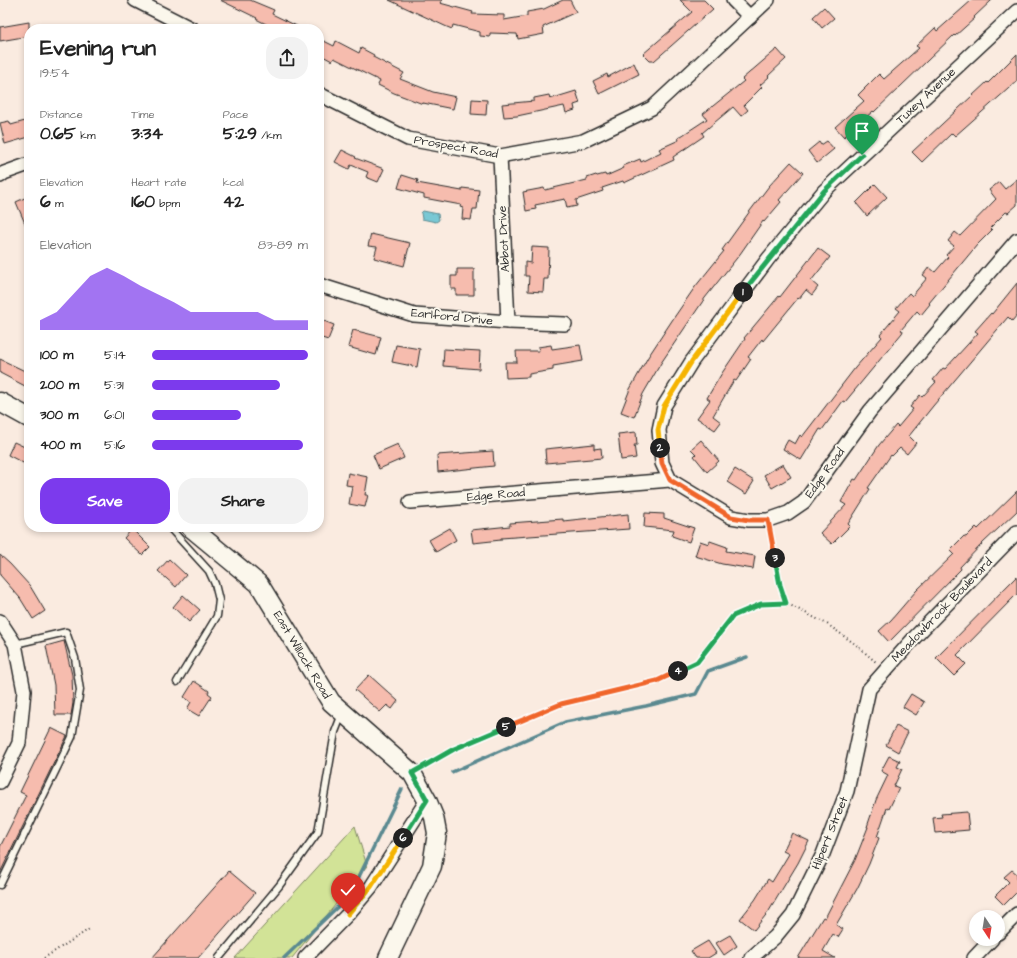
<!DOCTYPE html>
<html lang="en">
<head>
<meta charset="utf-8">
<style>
  :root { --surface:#fff; --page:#f2f2f2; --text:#222; --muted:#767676; --accent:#7c3aed }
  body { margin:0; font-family:"Architects Daughter",sans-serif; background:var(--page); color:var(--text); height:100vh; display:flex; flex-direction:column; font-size:15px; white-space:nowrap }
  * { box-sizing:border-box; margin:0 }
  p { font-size:13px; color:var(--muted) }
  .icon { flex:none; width:22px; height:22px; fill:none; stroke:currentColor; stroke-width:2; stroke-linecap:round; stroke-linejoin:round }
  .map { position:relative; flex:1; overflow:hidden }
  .drawer { position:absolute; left:24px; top:24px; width:300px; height:508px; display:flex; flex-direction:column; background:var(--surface); border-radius:16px; box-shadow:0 2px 6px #0003 }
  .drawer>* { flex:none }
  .needle { width:26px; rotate:168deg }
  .tools { position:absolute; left:969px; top:910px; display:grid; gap:8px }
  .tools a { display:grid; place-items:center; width:36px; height:36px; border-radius:50%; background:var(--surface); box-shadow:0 2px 6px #0003; font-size:20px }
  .pin { position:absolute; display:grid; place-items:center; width:34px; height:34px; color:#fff; margin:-41px -17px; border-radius:50% 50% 50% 0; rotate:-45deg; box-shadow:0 0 4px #0007 }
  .pin .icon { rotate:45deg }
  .km { position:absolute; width:20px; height:20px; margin:-10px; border-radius:50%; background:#222; color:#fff; font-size:11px; line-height:20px; text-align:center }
  .round { display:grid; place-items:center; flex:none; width:42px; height:42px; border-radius:16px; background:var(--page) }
  .summary { display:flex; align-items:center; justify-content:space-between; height:68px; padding:0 16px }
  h1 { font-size:22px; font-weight:700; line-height:30px }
  .figures { display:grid; grid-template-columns:repeat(3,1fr); gap:6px; height:68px; padding:4px 16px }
  .figures div { display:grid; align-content:center }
  .figures b { font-size:17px; font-weight:700 }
  .figures small { font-size:11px; font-weight:400 }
  .figures p { font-size:11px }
  .chart { height:112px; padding:8px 16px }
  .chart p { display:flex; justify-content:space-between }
  .chart svg { width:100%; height:72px; margin-top:4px; fill:var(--accent); opacity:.7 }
  .button { display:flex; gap:8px; margin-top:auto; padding:8px 16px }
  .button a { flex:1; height:46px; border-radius:16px; background:var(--accent); color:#fff; font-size:16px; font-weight:700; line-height:46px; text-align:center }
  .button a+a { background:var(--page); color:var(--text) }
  ul { padding:0 16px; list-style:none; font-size:13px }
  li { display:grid; grid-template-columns:64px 48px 1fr; align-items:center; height:30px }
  li i { height:10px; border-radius:5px; background:var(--accent) }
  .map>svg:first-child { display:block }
  .green { fill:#d2e397; stroke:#7e8761 }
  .water { fill:#79c8d4; stroke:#5a8990 }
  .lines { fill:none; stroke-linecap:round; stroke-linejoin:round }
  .stream { stroke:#5a8990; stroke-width:3.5 }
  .building { fill:#f6bcae; stroke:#2b2b2b }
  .lane-casing { stroke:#2b2b2b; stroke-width:9 }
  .street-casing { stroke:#2b2b2b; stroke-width:16 }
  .secondary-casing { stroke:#2b2b2b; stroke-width:21 }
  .path { stroke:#2b2b2b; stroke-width:2; stroke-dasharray:1 3; stroke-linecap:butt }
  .lane { stroke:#fbf7ec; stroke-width:6 }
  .street { stroke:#fbf7ec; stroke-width:13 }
  .secondary { stroke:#fbf7ec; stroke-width:18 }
  .split-1-casing { stroke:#fff; stroke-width:8 }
  .split-2-casing { stroke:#fff; stroke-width:8 }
  .split-3-casing { stroke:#fff; stroke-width:8 }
  .split-4-casing { stroke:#fff; stroke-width:8 }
  .split-5-casing { stroke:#fff; stroke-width:8 }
  .split-6-casing { stroke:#fff; stroke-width:8 }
  .split-7-casing { stroke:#fff; stroke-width:8 }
  .split-1 { stroke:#22a559; stroke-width:5 }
  .split-2 { stroke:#f5b400; stroke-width:5 }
  .split-3 { stroke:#f0652b; stroke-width:5 }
  .split-4 { stroke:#22a559; stroke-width:5 }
  .split-5 { stroke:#f0652b; stroke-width:5 }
  .split-6 { stroke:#22a559; stroke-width:5 }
  .split-7 { stroke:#f5b400; stroke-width:5 }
  .labels { text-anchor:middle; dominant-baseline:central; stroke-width:4; stroke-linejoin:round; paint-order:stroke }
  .street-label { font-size:12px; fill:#2b2b2b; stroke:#fbf7ec }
</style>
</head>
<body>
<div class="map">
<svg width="1017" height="958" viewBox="0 0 1017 958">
  <rect width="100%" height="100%" fill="#faebe0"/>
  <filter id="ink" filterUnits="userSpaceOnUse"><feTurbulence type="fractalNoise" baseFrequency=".025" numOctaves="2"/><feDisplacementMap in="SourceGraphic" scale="8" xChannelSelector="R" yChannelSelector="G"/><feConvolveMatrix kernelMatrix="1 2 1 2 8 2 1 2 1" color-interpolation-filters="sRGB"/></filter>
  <g filter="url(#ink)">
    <polygon class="green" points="355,826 367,866 292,958 235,958"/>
    <polygon class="water" points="423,211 438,214 439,220 436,222 422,219 421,213"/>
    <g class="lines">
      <g class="stream">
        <polyline points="452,772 565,722 646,706 696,694 708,671 747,657"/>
        <polyline points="284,958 350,895 402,789"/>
      </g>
    </g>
    <g class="building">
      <polygon points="220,0 250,0 274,10 272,14 303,29 276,29 256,19 257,18"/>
      <polygon points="389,0 442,0 440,3 473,12 472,14 504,15 504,20 527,16 527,12 544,9 563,0 570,0 576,12 543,27 544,34 518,39 517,34 490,33 490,37 480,36 480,32 453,25 452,29 447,27"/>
      <polygon points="680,0 704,0 713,9 654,61 650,61 643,54 692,12"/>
      <polygon points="972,0 992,0 974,17 975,18 955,36 954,35 874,112 873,111 844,137 835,127 864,101 858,95 879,74 884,79 919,48 916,46 935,28 937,31"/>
      <polygon points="824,7 834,18 822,28 813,17"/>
      <polygon points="29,22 29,36 0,41 0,27"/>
      <polygon points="324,41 334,46 336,41 359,53 361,48 374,55 373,57 404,73 400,79 433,92 456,97 453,109 423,103 423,104 394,93 378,85 380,81 334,58 332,61 319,54"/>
      <polygon points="777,49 786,59 768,76 769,77 760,85 762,87 744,105 748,110 741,116 733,107 702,133 704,136 673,157 674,160 624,183 623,181 602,188 603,191 576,200 577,206 567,208 565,199 535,205 536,209 526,211 523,192 544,188 545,190 587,180 587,178 596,175 597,176 605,174 606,176 624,168 623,166 640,159 641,162 661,152 659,149 679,140 678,138 707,119 703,114 744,81 742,79"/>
      <polygon points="1017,54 1017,81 955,136 952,133 922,162 912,152 987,82 988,83"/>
      <polygon points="634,63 639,74 599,94 593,81 607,74 608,77"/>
      <polygon points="576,91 580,103 574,105 575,110 566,113 564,106 517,116 504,117 502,104 534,101 534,98 549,95 550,99"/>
      <polygon points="472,99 487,100 486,115 471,114"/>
      <polygon points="9,121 11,125 25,121 29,137 5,144 0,123"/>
      <polygon points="827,141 834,149 817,163 808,151 819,142 821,145"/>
      <polygon points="342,150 356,157 355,158 384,169 378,182 366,177 368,172 351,165 349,169 335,162"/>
      <polygon points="791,162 803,173 779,200 781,202 764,222 763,221 740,254 705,298 661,363 643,394 634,417 621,412 630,389 648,357 673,319 695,287 724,251 722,250 750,211 769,186"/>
      <polygon points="402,175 418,180 417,183 462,191 462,188 479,190 477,209 473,209 471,220 462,219 463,208 460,207 461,205 424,198 424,195 398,188"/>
      <polygon points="1017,179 1017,205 1008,213 1006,212 990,228 992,230 977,245 929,303 930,304 921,315 917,311 901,330 903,331 902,333 845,402 843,401 822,430 820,429 801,460 783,449 788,440 795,444 800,435 802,437 855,368 882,337 880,335 900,311 896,308 909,293 912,296 927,278 923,275 929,267 935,272 948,257 946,255 954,246 948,241 955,232 960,236 996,199 989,190 999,182 1005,189"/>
      <polygon points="875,184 887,197 867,216 856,203"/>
      <polygon points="29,196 29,233 16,202"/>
      <polygon points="371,234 410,243 404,266 374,258 377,247 368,246"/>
      <polygon points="532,247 549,248 548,279 544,279 543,292 528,291 529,276 525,276 525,262 531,263"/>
      <polygon points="818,248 830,257 811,281 818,287 812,295 806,290 799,299 798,298 763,341 762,339 748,357 751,359 736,381 734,380 713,416 721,422 715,430 697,418 710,400 707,398 722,373 745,339 744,338 779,296 780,297"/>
      <polygon points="457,269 474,269 474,295 456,295 456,289 451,289 451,276 457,276"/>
      <polygon points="1017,283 1017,315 1012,321 1008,317 933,406 909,436 916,443 907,454 900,448 892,456 891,455 868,488 870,489 848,524 850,526 832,544 820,533 846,505 841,502 854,479 856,480 879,445 896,425 898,427 913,409 910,407 920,395 922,397 936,382 933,380 943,368 945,369 978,333 975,331 991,313 992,314"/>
      <polygon points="319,319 334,325 328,340 319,337"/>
      <polygon points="353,330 381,337 376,355 348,347"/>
      <polygon points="396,345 420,349 417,367 392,362"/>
      <polygon points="551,345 552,349 580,345 583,361 553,366 553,370 529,374 529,377 506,378 505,362 517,362 516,351 539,351 538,347"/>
      <polygon points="444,349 480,351 479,369 443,366"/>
      <polygon points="0,359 29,373 29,378 25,386 0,373"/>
      <polygon points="636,432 637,445 634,445 636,458 621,460 618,434"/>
      <polygon points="701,440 719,461 707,472 694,456 696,454 691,449"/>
      <polygon points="14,442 29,449 29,466 8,455"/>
      <polygon points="398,444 404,458 379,469 373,455"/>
      <polygon points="594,444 594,449 601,448 602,458 546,463 545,449"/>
      <polygon points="493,451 494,466 438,472 437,455"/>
      <polygon points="783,464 791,477 772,488 764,475"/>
      <polygon points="735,469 754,481 746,494 727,482"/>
      <polygon points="348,473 368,477 365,495 368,495 365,507 349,504 352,486 346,485"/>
      <polygon points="1017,491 1017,511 983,543 960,567 961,569 889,642 879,631 891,620 916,591 954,554 950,550 964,536 966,537 976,527 978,529"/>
      <polygon points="645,513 664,514 664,518 694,528 689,542 672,536 674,530 644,527"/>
      <polygon points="628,514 629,529 501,538 501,540 473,543 471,530 510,526 510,523 563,519 563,521"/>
      <polygon points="450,528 456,540 436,552 429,540"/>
      <polygon points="132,529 150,547 142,555 124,538"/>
      <polygon points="700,541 709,544 710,541 727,547 726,551 755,556 753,569 722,564 695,556"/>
      <polygon points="0,555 10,564 30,586 45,611 33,619 20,598 0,575"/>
      <polygon points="169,559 186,575 176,587 158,571"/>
      <polygon points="1017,576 1017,594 957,655 966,664 954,676 936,658"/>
      <polygon points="183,595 200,610 189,622 173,607"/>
      <polygon points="64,641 72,675 73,703 71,715 55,715 54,685 46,646"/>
      <polygon points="369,675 398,701 392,709 387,705 380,712 355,690"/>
      <polygon points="194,681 209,691 208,693 212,696 199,716 187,709 191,702 184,697"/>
      <polygon points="911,694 924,702 916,715 903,707"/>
      <polygon points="896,726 908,732 898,752 886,745"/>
      <polygon points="51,728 67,736 0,873 0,847 26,795 20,792"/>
      <polygon points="889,756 900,761 897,767 902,769 894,786 899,788 889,809 887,808 877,837 879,838 869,864 857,889 836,925 843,929 838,937 833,934 823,951 835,958 798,958 823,917 825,918 855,860 868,827 867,827 876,800 888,775 881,771"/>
      <polygon points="967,812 969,830 935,833 933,818 942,817 941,814"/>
      <polygon points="792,833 809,841 798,863 769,911 754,930 740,919 755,900 768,879 772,882 789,854 783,851"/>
      <polygon points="1012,870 1017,874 1017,892 1004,905 995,896 1009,882 1004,877"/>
      <polygon points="229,871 255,893 198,958 152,958"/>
      <polygon points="730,935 737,946 724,955 716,943"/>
      <polygon points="708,941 716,953 708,958 696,958 691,951"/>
    </g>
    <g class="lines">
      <defs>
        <g id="lane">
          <polyline points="169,527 209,571 215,584 219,600 217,616 177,682"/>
          <polyline points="0,885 72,737 80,690 75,658 66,632 15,644"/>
          <polyline points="219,958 279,886 318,832 335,732 342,714"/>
        </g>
        <g id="street">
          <polyline points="135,0 192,29"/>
          <polyline points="733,0 750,17"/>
          <polyline points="319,94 408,139 500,156 583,141 652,108 768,0"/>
          <polyline points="500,156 508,322"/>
          <polyline points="0,176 4,173 29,164"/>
          <polyline points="319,285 414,315 508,322 565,324"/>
          <polyline points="670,480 662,463 659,430 664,406 692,361 768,259 824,191 1017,11"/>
          <polyline points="410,502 670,480 731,517 749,520 768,520 788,513 804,502 870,411 1017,240"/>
          <polyline points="0,621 15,644 24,691 19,743 0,782"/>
          <polyline points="998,933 1017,914"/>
          <polyline points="305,958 348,914 371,887 427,800"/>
          <polyline points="751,958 775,937 793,915 823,854 847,791 869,689 915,637 1017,532"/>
          <polyline points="974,958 992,939"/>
        </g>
        <g id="secondary">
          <polyline points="0,402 29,418"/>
          <polyline points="190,527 259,584 331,702 412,773 427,800 434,817 437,833 432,866 388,958"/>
        </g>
      </defs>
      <use href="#lane" class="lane-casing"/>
      <use href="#street" class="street-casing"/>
      <use href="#secondary" class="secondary-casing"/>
      <g class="path">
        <polyline points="771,531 780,585 786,603 827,624 855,644 877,663"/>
        <polyline points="425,766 454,749 561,704 657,681 697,662 733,616 761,604 786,603"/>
        <polyline points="44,958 91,928"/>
      </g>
      <use href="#lane" class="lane"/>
      <use href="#street" class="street"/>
      <use href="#secondary" class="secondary"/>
    </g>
  </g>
  <g class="lines" filter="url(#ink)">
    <defs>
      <polyline id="split-1" points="743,292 824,191 862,155"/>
      <polyline id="split-2" points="660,448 658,430 664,406 692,361 743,292"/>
      <polyline id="split-3" points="660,448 662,463 670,480 731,517 749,520 768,520 775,558"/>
      <polyline id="split-4" points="678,671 697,662 733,616 761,604 786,603 780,585 775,558"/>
      <polyline id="split-5" points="506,727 561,704 657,681 678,671"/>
      <polyline id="split-6" points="403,838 427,800 412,773 454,749 506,727"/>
      <polyline id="split-7" points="348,914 371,887 403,838"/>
    </defs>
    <use href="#split-1" class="split-1-casing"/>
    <use href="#split-2" class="split-2-casing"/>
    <use href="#split-3" class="split-3-casing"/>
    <use href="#split-4" class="split-4-casing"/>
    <use href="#split-5" class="split-5-casing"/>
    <use href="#split-6" class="split-6-casing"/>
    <use href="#split-7" class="split-7-casing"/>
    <use href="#split-1" class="split-1"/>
    <use href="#split-2" class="split-2"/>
    <use href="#split-3" class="split-3"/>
    <use href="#split-4" class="split-4"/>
    <use href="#split-5" class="split-5"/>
    <use href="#split-6" class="split-6"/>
    <use href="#split-7" class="split-7"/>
  </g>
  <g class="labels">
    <g class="street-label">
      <text transform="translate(926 96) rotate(-43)">Tuxey Avenue</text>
      <text transform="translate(456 147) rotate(10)">Prospect Road</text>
      <text transform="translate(504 239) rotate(-93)">Abbot Drive</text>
      <text transform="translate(452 317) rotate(6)">Earlford Drive</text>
      <text transform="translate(825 473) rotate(-54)">Edge Road</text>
      <text transform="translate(496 495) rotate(-5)">Edge Road</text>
      <text transform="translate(942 610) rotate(-46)">Meadowbrook Boulevard</text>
      <text transform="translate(302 655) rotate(59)">East Willock Road</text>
      <text transform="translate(830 833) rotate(-68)">Hilpert Street</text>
    </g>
  </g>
</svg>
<div class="tools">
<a><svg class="needle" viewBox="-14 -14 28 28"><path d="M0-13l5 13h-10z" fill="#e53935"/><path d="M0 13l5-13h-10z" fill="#767676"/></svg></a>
</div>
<div class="pin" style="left:862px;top:155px;background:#1e9e55"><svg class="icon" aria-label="arrive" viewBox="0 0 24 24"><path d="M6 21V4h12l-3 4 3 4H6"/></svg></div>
<div class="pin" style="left:348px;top:914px;background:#d93025"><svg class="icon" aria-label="check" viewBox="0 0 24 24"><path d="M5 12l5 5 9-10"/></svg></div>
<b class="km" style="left:743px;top:292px">1</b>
<b class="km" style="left:660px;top:448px">2</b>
<b class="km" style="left:775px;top:558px">3</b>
<b class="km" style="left:678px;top:671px">4</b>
<b class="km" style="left:506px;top:727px">5</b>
<b class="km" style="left:403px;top:838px">6</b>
<section class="drawer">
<div class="summary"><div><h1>Evening run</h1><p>19:54</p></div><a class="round"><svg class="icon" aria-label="share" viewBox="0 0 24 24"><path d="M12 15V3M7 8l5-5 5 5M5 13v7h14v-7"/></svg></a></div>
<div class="figures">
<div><p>Distance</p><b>0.65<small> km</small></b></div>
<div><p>Time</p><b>3:34</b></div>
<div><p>Pace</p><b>5:29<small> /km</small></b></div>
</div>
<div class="figures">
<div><p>Elevation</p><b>6<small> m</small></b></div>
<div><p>Heart rate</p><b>160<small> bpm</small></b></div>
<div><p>kcal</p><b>42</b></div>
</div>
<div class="chart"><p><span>Elevation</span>83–89 m</p>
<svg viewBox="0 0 160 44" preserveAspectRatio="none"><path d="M0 44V38L10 33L20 22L30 11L40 6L50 11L60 17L70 22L80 27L90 33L100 33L110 33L120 33L130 33L140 38L150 38L160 38V44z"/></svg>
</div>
<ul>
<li><b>100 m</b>5:14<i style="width:100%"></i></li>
<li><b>200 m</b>5:31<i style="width:82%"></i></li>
<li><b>300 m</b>6:01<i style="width:57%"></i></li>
<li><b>400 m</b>5:16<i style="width:97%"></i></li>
</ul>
<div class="button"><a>Save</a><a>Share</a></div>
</section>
</div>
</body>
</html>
